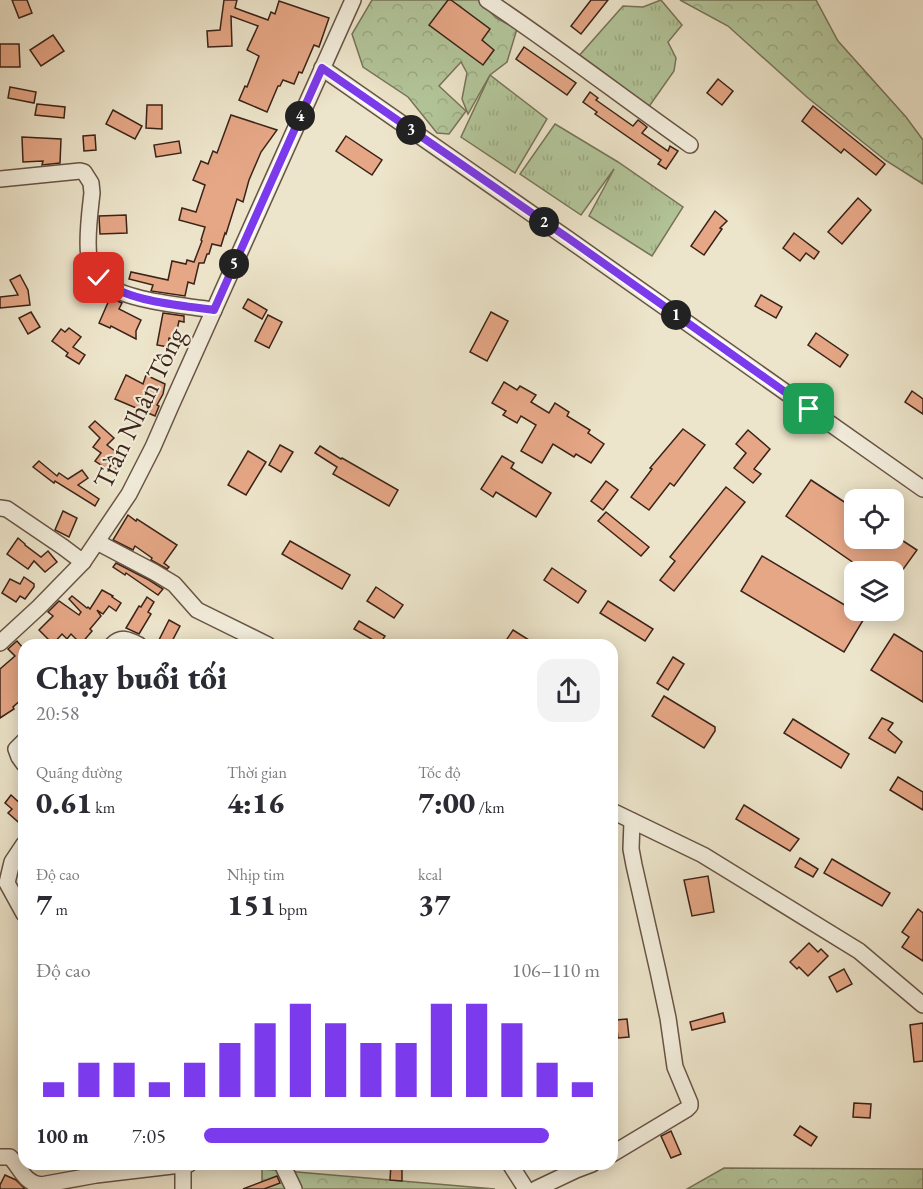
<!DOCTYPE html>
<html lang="vi">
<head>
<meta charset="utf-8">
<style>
  :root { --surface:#fff; --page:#f2f2f3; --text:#2b2b33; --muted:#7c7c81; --accent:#7c3aed }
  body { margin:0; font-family:"EB Garamond",serif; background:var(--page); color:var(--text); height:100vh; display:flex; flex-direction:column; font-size:22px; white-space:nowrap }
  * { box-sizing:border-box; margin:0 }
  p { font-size:20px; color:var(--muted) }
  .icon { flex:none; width:33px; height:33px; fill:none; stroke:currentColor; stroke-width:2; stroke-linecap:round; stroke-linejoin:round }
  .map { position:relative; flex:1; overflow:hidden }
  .panel { position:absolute; left:18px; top:639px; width:600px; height:531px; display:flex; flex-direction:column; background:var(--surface); border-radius:18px; box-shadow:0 3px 15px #0003 }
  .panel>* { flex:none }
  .buttons { position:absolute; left:844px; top:489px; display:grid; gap:12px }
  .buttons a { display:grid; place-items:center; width:60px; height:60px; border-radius:12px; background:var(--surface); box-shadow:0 3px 15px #0003; font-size:30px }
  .pin { position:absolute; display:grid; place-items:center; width:51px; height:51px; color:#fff; margin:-26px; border-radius:12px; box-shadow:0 3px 9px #0006 }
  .km { position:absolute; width:30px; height:30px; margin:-15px; border-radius:50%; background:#222; color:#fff; font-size:16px; line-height:30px; text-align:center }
  .round { display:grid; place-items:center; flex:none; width:63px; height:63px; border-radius:18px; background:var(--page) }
  .overview { display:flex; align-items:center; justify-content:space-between; height:102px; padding:0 18px }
  h1 { font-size:33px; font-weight:800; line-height:45px }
  .stats { display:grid; grid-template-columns:repeat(3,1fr); gap:9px; height:102px; padding:6px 18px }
  .stats div { display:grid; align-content:center }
  .stats b { font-size:30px; font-weight:800 }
  .stats small { font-size:16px; font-weight:400 }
  .stats p { font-size:16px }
  .chart { height:168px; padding:12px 18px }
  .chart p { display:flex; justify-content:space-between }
  .chart svg { width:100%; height:108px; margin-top:6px; stroke:var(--accent); stroke-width:6 }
  ul { padding:0 18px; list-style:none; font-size:20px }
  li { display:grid; grid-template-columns:96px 72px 1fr; align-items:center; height:45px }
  li i { height:15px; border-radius:8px; background:var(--accent) }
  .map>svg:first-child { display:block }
  .grass { fill:url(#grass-tufts); stroke:#77745a; stroke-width:1.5 }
  .forest { fill:url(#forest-crowns); stroke:#77745a; stroke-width:1.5 }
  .building { fill:#e6a786; stroke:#3b2318; stroke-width:1.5 }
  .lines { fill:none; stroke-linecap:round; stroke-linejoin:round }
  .minor-casing { stroke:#685445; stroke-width:18 }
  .minor { stroke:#f3eedd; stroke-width:15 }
  .route-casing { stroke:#fff; stroke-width:12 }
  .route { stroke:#7c3aed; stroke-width:8 }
  .labels { text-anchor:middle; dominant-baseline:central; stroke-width:4.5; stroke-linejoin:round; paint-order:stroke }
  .street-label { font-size:27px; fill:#3b2318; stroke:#f3eedd }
</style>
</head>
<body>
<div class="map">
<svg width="923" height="1189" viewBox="0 0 923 1189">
  <defs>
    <pattern id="grass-tufts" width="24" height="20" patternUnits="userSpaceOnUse" patternTransform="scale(1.5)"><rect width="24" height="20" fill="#b3c69b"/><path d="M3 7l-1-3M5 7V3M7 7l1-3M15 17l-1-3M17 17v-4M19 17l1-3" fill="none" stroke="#9baa85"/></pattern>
    <pattern id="forest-crowns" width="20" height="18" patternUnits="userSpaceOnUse" patternTransform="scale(1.5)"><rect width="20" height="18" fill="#b3c69b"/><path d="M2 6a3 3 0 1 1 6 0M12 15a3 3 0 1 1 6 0" fill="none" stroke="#9baa85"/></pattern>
  </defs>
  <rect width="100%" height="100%" fill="#ede5cb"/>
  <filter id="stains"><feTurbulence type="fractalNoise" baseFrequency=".00333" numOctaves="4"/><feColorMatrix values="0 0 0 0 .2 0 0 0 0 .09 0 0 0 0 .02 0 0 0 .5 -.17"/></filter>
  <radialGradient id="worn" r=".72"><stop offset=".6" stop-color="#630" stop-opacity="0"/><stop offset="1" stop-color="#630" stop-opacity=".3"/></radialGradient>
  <g class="grass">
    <polygon points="661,0 682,25 668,42 676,58 674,71 648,108 578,57 623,6 643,7"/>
    <polygon points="490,75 547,119 515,173 461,137"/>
    <polygon points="555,124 618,162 683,207 652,256 589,216 614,169 581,215 520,174"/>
  </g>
  <g class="forest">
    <polygon points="372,0 479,0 496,18 517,29 507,62 490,75 468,114 462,99 467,73 461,62 439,86 466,111 449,134 437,133 408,97 363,67 352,34"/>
    <polygon points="680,0 816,0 838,41 906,117 923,140 923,184 885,160 808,98 728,26"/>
    <polygon points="724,1168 923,1169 923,1189 687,1189"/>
    <polygon points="262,1169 495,1189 262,1189"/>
  </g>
  <g class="building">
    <polygon points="12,0 27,0 32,13 19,18"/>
    <polygon points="224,0 237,0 235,8 268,20 271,12 275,14 279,1 329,18 319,47 314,45 302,73 299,72 294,84 283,80 280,86 278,86 267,112 239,100 245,86 247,87 259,56 247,50 258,26 231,16 232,46 208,47 207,31 220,30"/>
    <polygon points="448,0 451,0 490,29 482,40 494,50 483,65 429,25"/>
    <polygon points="591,0 608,0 581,34 571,26"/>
    <polygon points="53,35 64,51 41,66 30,50"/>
    <polygon points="0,44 19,44 20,67 0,67"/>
    <polygon points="524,47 576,83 567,95 516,59"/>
    <polygon points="718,79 733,91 722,105 707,93"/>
    <polygon points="10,87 36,92 34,103 8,98"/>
    <polygon points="590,92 598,98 596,100 633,126 638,120 642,123 647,127 642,133 668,151 670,146 678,151 666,169 658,164 661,160 595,114 597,112 583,102"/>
    <polygon points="37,104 65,107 64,118 35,115"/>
    <polygon points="147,105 162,105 162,129 146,128"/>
    <polygon points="813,106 885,164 876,175 844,149 841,153 802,121"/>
    <polygon points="113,110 142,126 135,139 106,124"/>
    <polygon points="231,115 277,130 261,152 249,180 243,202 237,199 226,234 225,233 221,246 212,244 209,254 207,254 204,263 199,263 194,284 188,282 185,296 151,291 153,285 129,279 131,272 168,280 172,261 186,264 187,260 194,262 202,241 201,240 205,227 179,220 182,208 196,212 205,185 193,180 201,161 208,164 213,151 217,153"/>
    <polygon points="95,135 96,150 84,151 83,136"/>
    <polygon points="346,136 382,160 372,175 336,151"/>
    <polygon points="22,137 61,139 60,163 42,165 43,161 23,162"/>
    <polygon points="179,141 181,153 156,157 154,145"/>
    <polygon points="858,198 871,210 842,244 828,232"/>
    <polygon points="715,211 727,221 720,228 722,229 704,255 691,246"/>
    <polygon points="126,215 127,233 100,234 99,216"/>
    <polygon points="794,233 819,252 814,259 806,253 800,261 783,248"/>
    <polygon points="102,253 105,257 121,258 119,281 110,275 111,262 104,268 103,267 99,255"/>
    <polygon points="20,275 28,290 30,305 0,308 0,297 18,295 10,280"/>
    <polygon points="761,295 782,307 776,318 755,306"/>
    <polygon points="110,298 122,303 119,309 141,320 136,331 136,339 111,326 110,328 99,323"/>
    <polygon points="248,299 267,310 262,319 243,308"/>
    <polygon points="31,312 40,327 28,334 19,318"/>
    <polygon points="491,312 508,321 487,361 470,352"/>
    <polygon points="163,313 184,316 184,322 179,321 175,339 169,338 168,347 157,345"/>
    <polygon points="268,315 282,322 269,348 255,341"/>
    <polygon points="69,328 81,337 73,347 85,355 79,364 66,356 68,353 52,341 61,329 65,332"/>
    <polygon points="816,333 848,355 840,367 808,345"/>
    <polygon points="126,375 143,384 146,375 165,384 163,394 157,405 159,406 155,416 115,399"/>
    <polygon points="504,382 517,390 520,386 536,395 531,402 549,413 555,403 569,412 567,416 590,430 588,433 604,444 591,463 576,454 574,457 553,444 542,463 521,451 536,425 521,416 517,423 503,415 506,411 492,403"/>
    <polygon points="912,391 923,399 923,414 905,402"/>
    <polygon points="95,421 114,438 107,445 124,458 113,473 95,461 101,453 93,447 100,438 89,427"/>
    <polygon points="683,429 705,445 674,486 670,483 649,510 631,497 652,469 650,468"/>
    <polygon points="748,430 770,449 754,469 761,474 753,483 734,468 746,453 736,444"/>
    <polygon points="280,445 293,452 281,472 269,465"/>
    <polygon points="320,446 341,459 342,458 398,490 389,506 333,474 337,467 315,453"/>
    <polygon points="248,451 266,462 246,495 228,485"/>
    <polygon points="502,456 514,463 511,468 551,493 536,517 496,492 493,497 481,489"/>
    <polygon points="39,461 57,476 59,473 68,479 82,470 88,478 78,485 99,499 95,506 55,481 54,483 33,467"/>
    <polygon points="811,480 855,509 855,538 894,538 894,535 917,550 894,582 894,572 867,572 786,516"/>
    <polygon points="606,481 618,490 603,510 591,501"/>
    <polygon points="726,487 745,502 674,591 660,580 675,561 670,557"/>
    <polygon points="63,511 77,518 69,537 55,530"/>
    <polygon points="606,512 649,547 641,556 598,521"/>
    <polygon points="128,515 136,521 137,519 177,545 164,563 169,567 167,569 151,560 152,558 135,546 133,550 113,540"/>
    <polygon points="18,538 25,544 25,545 41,557 48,551 57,562 45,572 34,561 28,569 7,554"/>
    <polygon points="290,541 350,575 342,589 282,554"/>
    <polygon points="762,556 865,617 844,652 741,591"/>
    <polygon points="116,563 149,580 163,589 158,595 126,573 125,575 113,567"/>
    <polygon points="552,568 586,591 578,603 544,580"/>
    <polygon points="24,577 34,584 34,587 25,599 20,596 16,602 2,593 10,579 20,584"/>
    <polygon points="376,587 403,605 394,618 367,601"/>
    <polygon points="102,590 113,596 112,597 121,603 116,611 109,606 103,614 97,610 101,616 90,629 92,631 81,644 71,634 67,639 62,634 53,644 39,630 53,616 48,612 59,601 79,615 81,612 69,599 72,596 87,608 88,607 90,609"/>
    <polygon points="147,597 154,602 148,612 151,614 139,634 126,628 139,606 141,607"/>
    <polygon points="608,601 653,629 645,641 600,613"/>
    <polygon points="169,620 180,626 170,645 159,640"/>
    <polygon points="359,621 385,636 380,644 354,629"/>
    <polygon points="513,630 537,645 503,645"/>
    <polygon points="894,634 923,652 923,702 871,670"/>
    <polygon points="17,641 23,648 24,647 24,697 13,707 14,709 0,718 0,669 15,656 8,649"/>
    <polygon points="673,657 684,664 668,690 657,683"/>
    <polygon points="664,696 715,727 715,731 704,748 652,716"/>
    <polygon points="882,718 893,723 888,730 902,742 895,753 869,738"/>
    <polygon points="793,719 849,754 841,768 784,733"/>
    <polygon points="898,777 923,792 923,810 890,790"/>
    <polygon points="11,795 24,807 24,827 8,813 12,809 5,803"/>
    <polygon points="744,805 799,839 790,851 736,819"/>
    <polygon points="800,858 818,869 813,877 795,867"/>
    <polygon points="832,859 890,893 882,906 824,873"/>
    <polygon points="708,876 714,912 692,916 684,880"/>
    <polygon points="918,909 923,913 923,961 902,947 909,937 902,932"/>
    <polygon points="809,943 818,952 821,949 828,956 808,976 799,967 797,969 790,962"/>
    <polygon points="844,969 852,984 837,992 829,977"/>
    <polygon points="723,1013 725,1022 692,1030 690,1022"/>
    <polygon points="627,1019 629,1037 618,1038 616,1020"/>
    <polygon points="923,1023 923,1061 914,1062 910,1025"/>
    <polygon points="854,1103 871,1104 870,1118 853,1117"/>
    <polygon points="800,1126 817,1137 811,1146 794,1135"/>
    <polygon points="671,1131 681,1154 671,1158 661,1136"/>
    <polygon points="391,1164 402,1164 402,1181 390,1180"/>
    <polygon points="5,1175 16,1180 25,1189 0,1189 0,1185"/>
    <polygon points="277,1176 280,1183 264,1189 243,1189"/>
  </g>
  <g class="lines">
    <defs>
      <g id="minor">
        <path d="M487,0C556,46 622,97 690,145"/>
        <polyline points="322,68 568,239 923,489"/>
        <path d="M0,179L80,171L84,172L91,183L92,193C90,211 86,239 89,257C91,268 97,278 106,284C127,301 186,306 214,310"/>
        <polyline points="0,508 7,509 63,547 83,562"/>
        <polyline points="97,542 154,572 174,584 197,610 268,645"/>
        <polyline points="0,643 39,607 83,562 129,494 153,447 170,408 353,0"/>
        <path d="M112,645C121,636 128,639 139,645"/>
        <polyline points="24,741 16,749 19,757 24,764"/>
        <polyline points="612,811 703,855 859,951 923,1005"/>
        <polyline points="24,844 12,862 7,883 24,914"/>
        <polyline points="612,1154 687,1109 690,1106 690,1103 675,1067 668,1018 658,971 634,865 631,849 632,821"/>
        <path d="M0,1157H10C21,1168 24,1183 41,1185L96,1175L189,1164"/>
        <polyline points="282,1164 294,1189"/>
        <polyline points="510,1164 526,1189"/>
        <polyline points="183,1165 183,1189"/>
        <polyline points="536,1189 576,1170 592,1164"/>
      </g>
    </defs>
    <use href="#minor" class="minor-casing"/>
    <use href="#minor" class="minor"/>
  </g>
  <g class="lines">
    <defs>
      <path id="route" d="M99,278C126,302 179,305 214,310L322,68L568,238L809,409"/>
    </defs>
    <use href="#route" class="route-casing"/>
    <use href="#route" class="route"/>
  </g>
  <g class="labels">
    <g class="street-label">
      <text transform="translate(139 408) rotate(-64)">Trần Nhân Tông</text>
    </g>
  </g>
  <rect width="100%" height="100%" filter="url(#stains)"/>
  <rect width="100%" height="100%" fill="url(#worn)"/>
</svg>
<div class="buttons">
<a><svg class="icon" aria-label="locate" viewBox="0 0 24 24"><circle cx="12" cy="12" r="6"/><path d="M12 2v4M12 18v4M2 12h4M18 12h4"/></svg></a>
<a><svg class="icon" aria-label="layers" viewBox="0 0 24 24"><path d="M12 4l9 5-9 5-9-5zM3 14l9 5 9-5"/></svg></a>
</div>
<div class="pin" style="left:809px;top:409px;background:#1e9e55"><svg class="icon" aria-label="arrive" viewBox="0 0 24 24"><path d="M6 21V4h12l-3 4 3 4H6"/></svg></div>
<div class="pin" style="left:99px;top:278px;background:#d93025"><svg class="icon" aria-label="check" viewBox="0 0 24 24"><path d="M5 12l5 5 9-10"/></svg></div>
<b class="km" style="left:676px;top:315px">1</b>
<b class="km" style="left:544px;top:222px">2</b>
<b class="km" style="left:411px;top:130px">3</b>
<b class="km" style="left:300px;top:116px">4</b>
<b class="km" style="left:234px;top:264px">5</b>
<section class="panel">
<div class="overview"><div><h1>Chạy buổi tối</h1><p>20:58</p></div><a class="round"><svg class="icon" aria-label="share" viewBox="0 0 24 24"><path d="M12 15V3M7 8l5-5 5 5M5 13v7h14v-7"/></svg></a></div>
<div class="stats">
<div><p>Quãng đường</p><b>0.61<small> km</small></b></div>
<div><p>Thời gian</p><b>4:16</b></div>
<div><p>Tốc độ</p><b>7:00<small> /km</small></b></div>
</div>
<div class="stats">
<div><p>Độ cao</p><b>7<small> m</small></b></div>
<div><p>Nhịp tim</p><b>151<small> bpm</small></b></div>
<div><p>kcal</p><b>37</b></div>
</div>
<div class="chart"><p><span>Độ cao</span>106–110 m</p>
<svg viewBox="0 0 160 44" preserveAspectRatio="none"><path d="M5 44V38M15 44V30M25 44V30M35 44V38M45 44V30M55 44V22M65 44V14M75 44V6M85 44V14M95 44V22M105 44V22M115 44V6M125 44V6M135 44V14M145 44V30M155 44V38"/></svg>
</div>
<ul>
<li><b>100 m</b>7:05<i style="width:87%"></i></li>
</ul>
</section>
</div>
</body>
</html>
